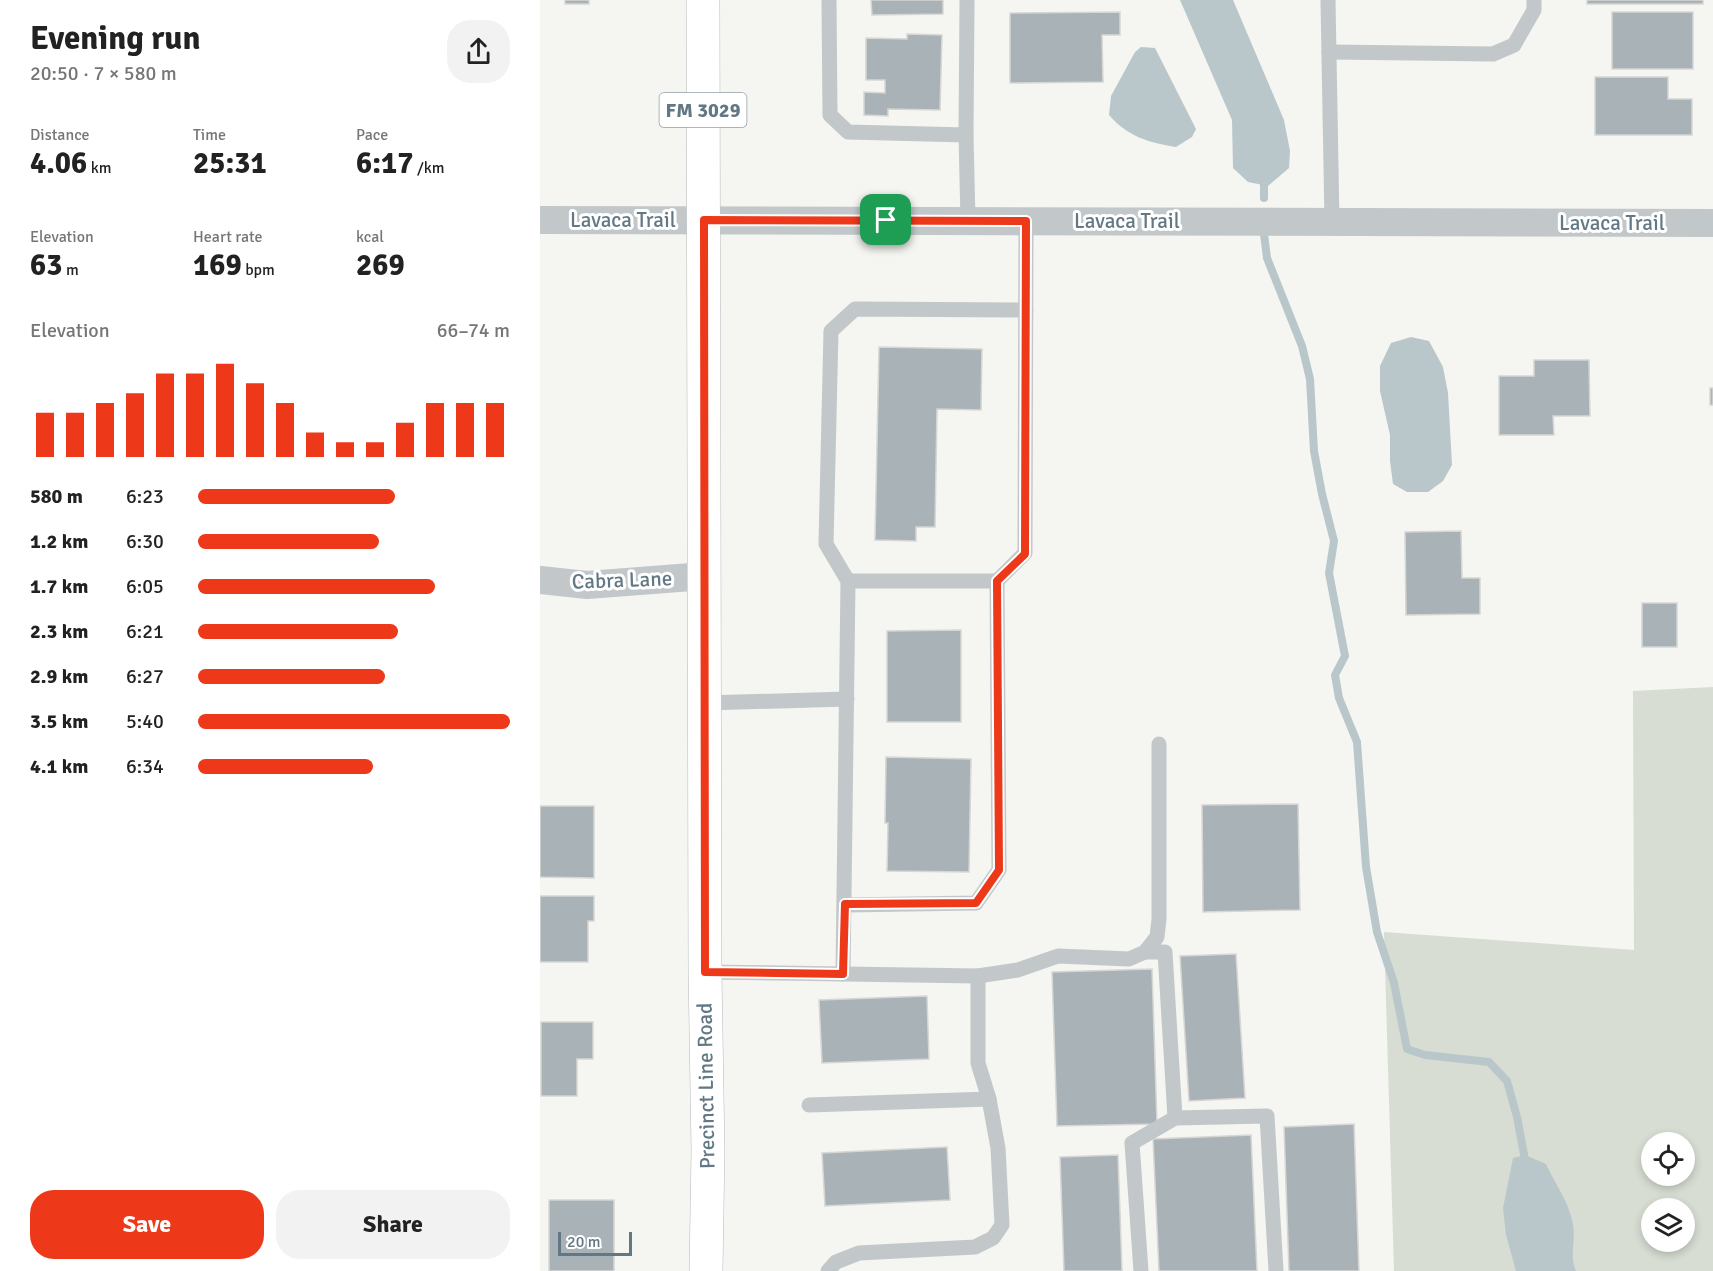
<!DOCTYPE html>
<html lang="en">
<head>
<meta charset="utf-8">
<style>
  :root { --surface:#fff; --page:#f2f2f2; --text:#222; --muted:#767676; --accent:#ed391a }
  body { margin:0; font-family:Signika,sans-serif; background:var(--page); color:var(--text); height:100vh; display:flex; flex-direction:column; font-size:22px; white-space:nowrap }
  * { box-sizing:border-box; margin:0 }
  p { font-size:20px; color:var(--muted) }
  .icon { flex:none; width:33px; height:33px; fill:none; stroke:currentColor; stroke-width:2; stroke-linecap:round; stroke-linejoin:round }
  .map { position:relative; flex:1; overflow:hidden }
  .details { display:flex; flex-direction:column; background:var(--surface); width:540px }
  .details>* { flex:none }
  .controls { position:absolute; left:1101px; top:1132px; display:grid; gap:12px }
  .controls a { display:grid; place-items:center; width:54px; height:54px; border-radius:50%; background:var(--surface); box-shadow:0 3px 9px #0003; font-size:30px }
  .scale { position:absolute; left:18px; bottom:15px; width:74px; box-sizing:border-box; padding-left:6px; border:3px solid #627884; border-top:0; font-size:16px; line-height:21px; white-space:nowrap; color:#627884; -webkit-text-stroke:4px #fff; paint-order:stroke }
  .pin { position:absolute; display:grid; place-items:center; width:51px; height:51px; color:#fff; margin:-26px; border-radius:12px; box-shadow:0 3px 9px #0006 }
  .round { display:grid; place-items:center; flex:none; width:63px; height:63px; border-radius:24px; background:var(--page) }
  .overview { display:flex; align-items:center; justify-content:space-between; height:102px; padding:0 30px }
  h1 { font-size:33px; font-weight:800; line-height:45px }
  .metrics { display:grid; grid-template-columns:repeat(3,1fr); gap:9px; height:102px; padding:6px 30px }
  .metrics div { display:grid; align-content:center }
  .metrics b { font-size:30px; font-weight:800 }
  .metrics small { font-size:16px; font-weight:400 }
  .metrics p { font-size:16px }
  .chart { height:168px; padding:12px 30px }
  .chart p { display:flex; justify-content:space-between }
  .chart svg { width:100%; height:108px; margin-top:6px; stroke:var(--accent); stroke-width:6 }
  .primary-button { display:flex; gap:12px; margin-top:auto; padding:12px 30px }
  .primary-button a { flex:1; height:69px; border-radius:24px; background:var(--accent); color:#fff; font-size:24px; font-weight:800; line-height:69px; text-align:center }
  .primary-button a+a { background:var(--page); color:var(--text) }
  ul { padding:0 30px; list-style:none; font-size:20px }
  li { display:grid; grid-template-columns:96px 72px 1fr; align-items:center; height:45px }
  li i { height:15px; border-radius:8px; background:var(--accent) }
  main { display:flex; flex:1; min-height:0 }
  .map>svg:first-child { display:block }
  .green { fill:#d7ddd2; fill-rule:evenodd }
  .water { fill:#b9c7cb }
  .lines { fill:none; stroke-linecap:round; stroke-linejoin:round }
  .stream { stroke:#b9c7cb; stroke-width:8 }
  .building { fill:#a9b3b7; stroke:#d6d6d4; stroke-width:1.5 }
  .primary-casing { stroke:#b5babd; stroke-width:34 }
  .service { stroke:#c2c7c9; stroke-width:15 }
  .minor { stroke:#c2c7c9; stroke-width:28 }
  .primary { stroke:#fff; stroke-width:33 }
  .route-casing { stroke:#fff; stroke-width:12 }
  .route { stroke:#ed391a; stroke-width:8 }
  .labels { text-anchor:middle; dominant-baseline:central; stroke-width:6; stroke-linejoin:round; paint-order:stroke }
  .shield { fill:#fff; stroke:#91a0a9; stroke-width:1.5 }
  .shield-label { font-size:20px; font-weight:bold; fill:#627884 }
  .street-label { font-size:21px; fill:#627884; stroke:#fff }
</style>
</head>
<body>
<main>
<section class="details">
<div class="overview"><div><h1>Evening run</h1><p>20:50 · 7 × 580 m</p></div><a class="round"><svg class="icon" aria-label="share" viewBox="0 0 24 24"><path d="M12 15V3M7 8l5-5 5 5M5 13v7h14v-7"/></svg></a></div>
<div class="metrics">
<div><p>Distance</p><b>4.06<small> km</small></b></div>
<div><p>Time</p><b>25:31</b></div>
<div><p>Pace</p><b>6:17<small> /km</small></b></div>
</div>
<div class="metrics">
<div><p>Elevation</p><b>63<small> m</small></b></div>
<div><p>Heart rate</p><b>169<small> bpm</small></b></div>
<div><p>kcal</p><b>269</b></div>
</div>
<div class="chart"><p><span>Elevation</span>66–74 m</p>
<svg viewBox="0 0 160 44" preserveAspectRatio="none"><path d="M5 44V26M15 44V26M25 44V22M35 44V18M45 44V10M55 44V10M65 44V6M75 44V14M85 44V22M95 44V34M105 44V38M115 44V38M125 44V30M135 44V22M145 44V22M155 44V22"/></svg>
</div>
<ul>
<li><b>580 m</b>6:23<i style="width:63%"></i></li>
<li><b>1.2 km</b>6:30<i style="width:58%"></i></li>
<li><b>1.7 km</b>6:05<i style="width:76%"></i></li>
<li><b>2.3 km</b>6:21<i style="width:64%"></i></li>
<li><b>2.9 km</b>6:27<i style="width:60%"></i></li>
<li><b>3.5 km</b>5:40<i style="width:100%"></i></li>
<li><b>4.1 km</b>6:34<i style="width:56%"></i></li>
</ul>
<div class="primary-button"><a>Save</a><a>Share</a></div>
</section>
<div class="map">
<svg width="1173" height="1271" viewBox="0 0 1173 1271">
  <rect width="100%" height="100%" fill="#f5f5f1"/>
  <path class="green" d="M1173,687V1271H854L844,932L1094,950L1093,691ZM1112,1143H1144V1176H1112ZM1112,1209H1144V1242H1112Z"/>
  <g class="water">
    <polygon points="640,0 693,0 744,120 750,151 749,168 728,186 708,182 693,168 692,120"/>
    <path d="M601,47L615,48L656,129L652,137L636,147C609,143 587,136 569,115L571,96L595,52Z"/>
    <polygon points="871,337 889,341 903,367 908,393 912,465 903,481 888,492 867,492 853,484 850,461 850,435 840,391 840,366 851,343"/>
    <path d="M985,1155L1006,1164C1015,1184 1029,1202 1033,1224C1036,1240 1029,1257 1036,1271H976L966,1235L963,1208L973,1158Z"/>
  </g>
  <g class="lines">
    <g class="stream">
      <polyline points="724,177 724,198"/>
      <polyline points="724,234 727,258 762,346 770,379 774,451 782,494 794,541 789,573 805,656 795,675 799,698 817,742 826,867 837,932 854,983 867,1049 885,1055 949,1062 967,1081 977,1117 986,1165"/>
    </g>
  </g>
  <g class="building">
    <rect x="25" y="0" width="24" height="4"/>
    <polygon points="331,0 403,0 403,14 332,15"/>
    <rect x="1047" y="0" width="116" height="4"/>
    <polygon points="580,12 580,35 562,35 563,82 470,83 470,13"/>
    <rect x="1072" y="12" width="81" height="57"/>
    <polygon points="367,34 402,35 400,110 348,109 348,116 324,115 324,92 345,93 345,80 326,80 326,38 367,39"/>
    <polygon points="1055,77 1128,77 1128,99 1152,99 1152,135 1055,135"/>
    <polygon points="339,347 442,349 441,410 397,409 395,527 376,527 376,541 335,540"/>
    <polygon points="994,360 1049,360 1050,416 1013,416 1014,435 959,435 959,376 994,376"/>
    <rect x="1170" y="388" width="3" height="17"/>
    <polygon points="921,531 922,578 940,578 940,614 866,615 865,532"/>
    <rect x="1102" y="603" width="35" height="44"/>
    <polygon points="421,630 421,722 347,722 347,631"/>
    <polygon points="346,757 431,759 429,872 347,871 348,823 345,823"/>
    <polygon points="758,804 760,910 663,912 662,805"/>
    <polygon points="0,806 54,806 54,878 0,877"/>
    <polygon points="0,896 54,896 54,921 48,921 48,962 0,962"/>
    <polygon points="696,954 705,1098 649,1101 640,956"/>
    <polygon points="612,969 617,1124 517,1126 512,972"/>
    <polygon points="387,996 389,1059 282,1063 279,1000"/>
    <polygon points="1,1022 53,1022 53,1059 37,1059 37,1096 1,1096"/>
    <polygon points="814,1124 819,1271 749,1271 744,1127"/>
    <polygon points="711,1135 717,1271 619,1271 613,1139"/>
    <polygon points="407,1147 410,1200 285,1206 282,1153"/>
    <polygon points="578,1155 582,1271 524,1271 520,1157"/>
    <rect x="9" y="1200" width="65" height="71"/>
  </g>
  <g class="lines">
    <defs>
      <polyline id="primary" points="163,0 165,972 168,1151 166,1271"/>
    </defs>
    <use href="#primary" class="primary-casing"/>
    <g class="service">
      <polyline points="289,0 290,115 308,132 426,135 427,0"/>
      <polyline points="788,0 792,222"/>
      <polyline points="789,52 953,54 974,45 994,10 994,0"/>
      <polyline points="426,135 428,221"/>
      <polyline points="308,581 457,581"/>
      <polyline points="165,703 307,699"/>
      <polyline points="305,905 436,903 459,870 457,581 485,553 486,221"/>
      <polyline points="605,952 625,952 635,1118"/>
      <polyline points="165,972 438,976 478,970 518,956 589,959 605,952 617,937 619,919 619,744"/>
      <polyline points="303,974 308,581 286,544 291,331 315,309 486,310"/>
      <polyline points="269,1105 449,1099"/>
      <polyline points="288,1271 296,1262 319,1253 435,1247 453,1238 462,1225 458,1148 449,1099 438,1063 438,976"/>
      <polyline points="601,1271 592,1143 635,1118 727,1116 736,1271"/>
    </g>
    <g class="minor">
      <polyline points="0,220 1173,223"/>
      <polyline points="0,580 47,585 165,576"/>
    </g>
    <use href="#primary" class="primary"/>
  </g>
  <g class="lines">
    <defs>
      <polygon id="route" points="164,220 486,221 485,554 457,581 459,870 436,903 305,904 303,974 165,972"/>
    </defs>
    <use href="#route" class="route-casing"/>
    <use href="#route" class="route"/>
  </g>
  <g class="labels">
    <rect class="shield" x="119.5" y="93" width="87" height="34" rx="4.5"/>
    <g class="shield-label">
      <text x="163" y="110">FM 3029</text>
    </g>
    <g class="street-label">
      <text x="83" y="220">Lavaca Trail</text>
      <text x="587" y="221">Lavaca Trail</text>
      <text x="1072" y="223">Lavaca Trail</text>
      <text transform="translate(82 580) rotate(-2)">Cabra Lane</text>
      <text transform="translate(166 1086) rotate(-91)">Precinct Line Road</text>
    </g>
  </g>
</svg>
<div class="controls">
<a><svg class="icon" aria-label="locate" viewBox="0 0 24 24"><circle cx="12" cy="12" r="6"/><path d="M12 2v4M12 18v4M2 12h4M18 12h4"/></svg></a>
<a><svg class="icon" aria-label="layers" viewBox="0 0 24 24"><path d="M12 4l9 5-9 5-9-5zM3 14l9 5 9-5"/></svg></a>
</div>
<div class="scale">20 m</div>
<div class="pin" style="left:346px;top:220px;background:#1e9e55"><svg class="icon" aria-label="arrive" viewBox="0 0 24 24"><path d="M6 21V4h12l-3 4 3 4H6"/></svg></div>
</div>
</main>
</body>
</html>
